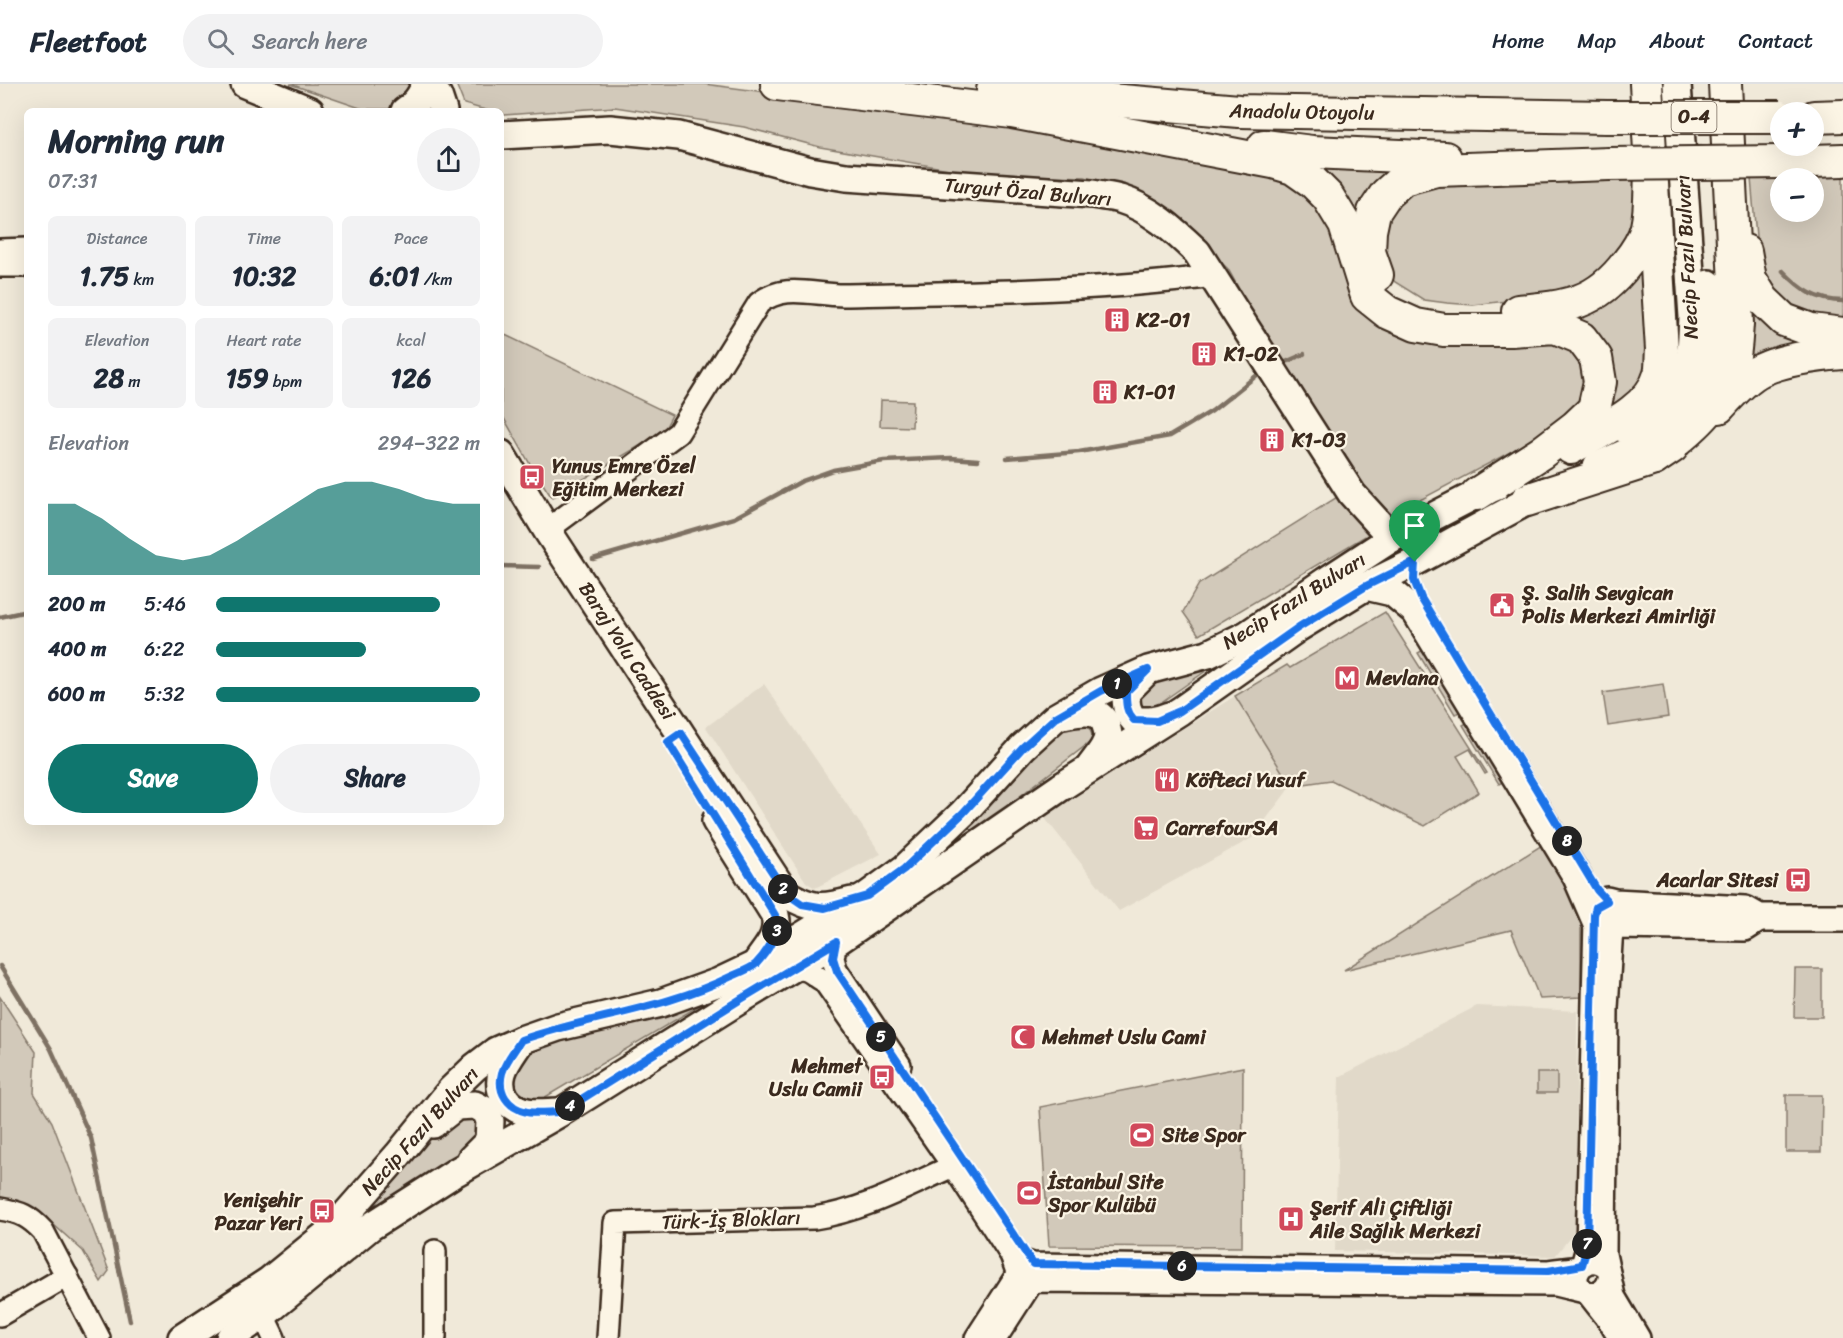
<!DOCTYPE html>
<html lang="en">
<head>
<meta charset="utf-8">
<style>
  :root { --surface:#fff; --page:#f2f2f3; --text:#1f2937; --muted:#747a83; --line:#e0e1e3; --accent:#0f766e }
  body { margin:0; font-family:Sriracha,sans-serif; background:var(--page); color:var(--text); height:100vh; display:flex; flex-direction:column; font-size:22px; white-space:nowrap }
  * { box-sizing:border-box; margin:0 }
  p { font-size:20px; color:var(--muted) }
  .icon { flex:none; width:33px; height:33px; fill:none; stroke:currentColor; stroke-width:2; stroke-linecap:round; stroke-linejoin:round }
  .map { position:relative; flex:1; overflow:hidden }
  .side { position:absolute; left:24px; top:24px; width:480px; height:717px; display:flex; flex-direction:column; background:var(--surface); border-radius:9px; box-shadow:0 6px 24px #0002 }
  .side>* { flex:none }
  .tools { position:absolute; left:1770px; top:18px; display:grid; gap:12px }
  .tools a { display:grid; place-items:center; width:54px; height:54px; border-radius:50%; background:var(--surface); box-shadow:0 6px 24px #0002; font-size:30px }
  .pin { position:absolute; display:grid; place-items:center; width:51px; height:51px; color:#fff; margin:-62px -26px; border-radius:50% 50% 50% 0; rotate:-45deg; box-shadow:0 0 6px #0007 }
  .pin .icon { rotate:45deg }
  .km { position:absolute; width:30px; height:30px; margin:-15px; border-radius:50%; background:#222; color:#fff; font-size:16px; line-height:30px; text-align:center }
  .round { display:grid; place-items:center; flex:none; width:63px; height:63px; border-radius:32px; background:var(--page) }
  .head { display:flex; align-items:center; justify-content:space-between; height:102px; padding:0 24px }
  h1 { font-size:33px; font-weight:700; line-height:45px }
  .stats { display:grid; grid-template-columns:repeat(3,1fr); gap:9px; height:102px; padding:6px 24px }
  .stats div { display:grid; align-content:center; border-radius:9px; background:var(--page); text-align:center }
  .stats b { font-size:26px; font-weight:700 }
  .stats small { font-size:16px; font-weight:400 }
  .stats p { font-size:16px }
  .chart { height:168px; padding:12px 24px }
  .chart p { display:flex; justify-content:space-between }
  .chart svg { width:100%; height:108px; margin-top:6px; fill:var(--accent); opacity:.7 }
  .action { display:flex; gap:12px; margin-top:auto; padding:12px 24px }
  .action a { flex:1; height:69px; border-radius:36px; background:var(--accent); color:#fff; font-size:24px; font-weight:700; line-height:69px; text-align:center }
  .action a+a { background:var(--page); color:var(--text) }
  ul { padding:0 24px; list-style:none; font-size:20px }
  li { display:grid; grid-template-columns:96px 72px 1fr; align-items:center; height:45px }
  li i { height:15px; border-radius:8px; background:var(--accent) }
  header { display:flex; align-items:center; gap:36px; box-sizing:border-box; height:84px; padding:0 30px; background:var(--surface); border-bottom:2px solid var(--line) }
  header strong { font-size:28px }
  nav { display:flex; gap:33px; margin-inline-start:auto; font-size:21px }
  .search { width:420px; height:54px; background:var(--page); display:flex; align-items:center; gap:15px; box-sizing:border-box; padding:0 21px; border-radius:33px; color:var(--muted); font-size:22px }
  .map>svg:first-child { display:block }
  .built { fill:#e1d9c9 }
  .green { fill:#d2c9ba; stroke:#867a6c; stroke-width:1.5; fill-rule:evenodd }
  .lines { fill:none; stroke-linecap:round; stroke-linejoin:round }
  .stream { stroke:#7e7163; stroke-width:4.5 }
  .minor-casing { stroke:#3b2a1e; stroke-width:26 }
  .major-casing { stroke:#3b2a1e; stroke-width:32 }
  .highway-casing { stroke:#3b2a1e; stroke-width:36 }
  .minor { stroke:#fcf5e5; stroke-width:21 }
  .major { stroke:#fcf5e5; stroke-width:27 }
  .highway { stroke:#fcf5e5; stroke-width:32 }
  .highway-bridge-casing { stroke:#3b2a1e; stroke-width:36; stroke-linecap:butt }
  .highway-bridge { stroke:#fcf5e5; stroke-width:32 }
  .route-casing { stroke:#fff; stroke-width:12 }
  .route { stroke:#1a73e8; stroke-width:8 }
  .labels { text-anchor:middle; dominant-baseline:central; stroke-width:4.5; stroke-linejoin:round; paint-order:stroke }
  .shield { fill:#fcf5e5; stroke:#75675a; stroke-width:1.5 }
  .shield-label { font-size:18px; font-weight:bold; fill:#3b2a1e }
  .street-label { font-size:20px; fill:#3b2a1e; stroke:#fcf5e5 }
  .poi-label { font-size:20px; font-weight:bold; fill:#3b2a1e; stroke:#fcf5e5; text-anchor:start }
</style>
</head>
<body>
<header>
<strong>Fleetfoot</strong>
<div class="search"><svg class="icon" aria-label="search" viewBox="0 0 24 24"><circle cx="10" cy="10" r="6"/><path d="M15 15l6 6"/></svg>Search here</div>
<nav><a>Home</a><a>Map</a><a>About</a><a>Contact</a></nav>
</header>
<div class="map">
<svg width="1843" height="1254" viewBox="0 0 1843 1254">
  <rect width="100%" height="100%" fill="#f0e9d9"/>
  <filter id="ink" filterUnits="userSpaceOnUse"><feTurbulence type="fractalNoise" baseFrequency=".0167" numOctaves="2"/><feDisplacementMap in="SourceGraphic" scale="12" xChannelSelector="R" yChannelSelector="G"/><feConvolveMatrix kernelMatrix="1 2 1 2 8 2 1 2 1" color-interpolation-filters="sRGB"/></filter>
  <g filter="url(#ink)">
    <g class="built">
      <polygon points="764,600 881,770 815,804 806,798 706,643"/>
      <polygon points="1235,612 1291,702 1252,754 1119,827 1044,733"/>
      <polygon points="1477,922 1577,927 1576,1146 1555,1172 1335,1167 1339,993"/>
    </g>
    <g class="green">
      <polygon points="290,0 419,0 399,25 363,25"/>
      <polygon points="456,0 704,0 934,30 1269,84 1301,102 1323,127 1373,229 1533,251 1574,260 1595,296 1572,335 1392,431 1371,418 1306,327 1228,185 1154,114 1085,93 978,90 820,63 744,43 615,23 504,31 501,31 501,27 489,27 464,20"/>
      <polygon points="1286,75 1411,82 1356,155"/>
      <path d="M1843,89V234L1797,229L1776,213L1765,193L1757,164L1751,94ZM1780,94H1814V128H1780Z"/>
      <polygon points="1674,92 1682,269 1669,289 1657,93"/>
      <polygon points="1635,94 1633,139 1629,157 1595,197 1548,212 1473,221 1447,219 1424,216 1395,198 1387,189 1380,141 1393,114 1421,97"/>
      <polygon points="1650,168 1655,266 1632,314 1601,328 1612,293 1553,235"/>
      <polygon points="1747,216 1809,260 1739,289"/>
      <polygon points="501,249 672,331 663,348 552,414 530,380 501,329"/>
      <polygon points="881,316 913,317 912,343 880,342"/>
      <polygon points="1342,410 1374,447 1199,551 1183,528 1199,500"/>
      <polygon points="1385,528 1487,689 1485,690 1470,665 1457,672 1479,708 1425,742 1331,696 1291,702 1235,612 1287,581 1290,584"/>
      <polygon points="1425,565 1462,627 1455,630 1418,569"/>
      <polygon points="1213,582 1147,628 1135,615 1140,604"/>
      <polygon points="1663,600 1668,633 1608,642 1603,609"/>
      <polygon points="1470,637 1506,696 1499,700 1463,641"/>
      <polygon points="1079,638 1089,644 1094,655 922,788 1062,641"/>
      <polygon points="1542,761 1581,832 1581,913 1540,915 1511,846 1344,886"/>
      <polygon points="1795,885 1822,885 1822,933 1794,933"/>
      <path d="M729,904L542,1015C522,1017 518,1013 510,996L530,964Z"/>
      <polygon points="0,913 36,968 34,1009 52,1038 109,1187 101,1198 83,1167 36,1125 0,1119"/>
      <polygon points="1243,983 1242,1163 1049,1162 1040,1023"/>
      <rect x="1537" y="989" width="20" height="20"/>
      <polygon points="1786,1011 1822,1011 1821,1068 1786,1068"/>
      <polygon points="469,1030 477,1039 476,1050 473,1060 344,1148 447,1037"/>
    </g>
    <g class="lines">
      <g class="stream">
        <path d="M1783,187C1800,205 1817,217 1843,217"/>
        <polyline points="1279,281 1304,270"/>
        <polyline points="1007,374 1079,368 1170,352 1212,327 1256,292"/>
        <polyline points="593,475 734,434 802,397 833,386 884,377 951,374 978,376"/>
        <polyline points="501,482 539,483"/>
        <polyline points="0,533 27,527"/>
        <polyline points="0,882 51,965 91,1054 130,1237"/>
      </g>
      <defs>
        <g id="minor">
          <polyline points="0,166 27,165"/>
          <polyline points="0,182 27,182"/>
          <path d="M547,446L678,349L759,219C785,199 812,211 843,211C966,208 1091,208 1213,192"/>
          <polyline points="1595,835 1587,1164 1582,1181 1577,1191 1577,1197 1579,1202 1587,1209 1609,1237 1619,1254"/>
          <polyline points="1612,843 1607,924 1605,1170 1614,1212 1639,1254"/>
          <polyline points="836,858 833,874 836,885 900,981"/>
          <path d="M790,886C811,883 808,888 824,897L953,1082L1011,1171C1016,1182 1017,1201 1032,1197L1556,1201L1593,1210C1612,1207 1616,1181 1596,1178C1590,1177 1587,1180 1582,1182C1572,1185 1559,1185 1548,1187L1033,1180L1027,1178L1019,1183L1018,1189L976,1254"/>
          <path d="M0,1125C20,1128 29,1132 43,1147L99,1254"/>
          <polyline points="435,1167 435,1254"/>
          <polyline points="0,1231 67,1192"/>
          <polyline points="263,1231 274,1254"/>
          <path d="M608,1254L615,1139L814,1134C863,1127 908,1102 953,1082"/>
          <polyline points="996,1254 1038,1189"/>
        </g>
        <g id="major">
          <polyline points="245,0 310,27"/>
          <polyline points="438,12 443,27"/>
          <path d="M405,27C416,20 421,12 426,0"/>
          <path d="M501,51L610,45L679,52L810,87L846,93L1092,110C1101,112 1111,112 1120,115C1150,124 1175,147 1197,168L1352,410L1392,454"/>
          <polyline points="1623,344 1651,331 1668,318 1678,303 1691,270 1693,233 1677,0"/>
          <path d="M501,370L547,446L785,809C812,826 822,825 852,817"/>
          <path d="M1597,382C1616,373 1637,365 1655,354C1671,344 1694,326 1702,310C1718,277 1711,235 1709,200"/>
          <polyline points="1366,502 1392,508 1416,528 1577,793 1597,839 1600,842 1608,844 1615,841 1745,843 1759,834"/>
          <path d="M1145,589L1126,608C1126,620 1126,627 1134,636C1148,638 1157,637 1169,632"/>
          <path d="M1063,631C1080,628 1102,622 1107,645C1108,649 1108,655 1106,659C1103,667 1095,676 1090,683"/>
          <path d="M716,737L775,831C780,851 769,861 758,877"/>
          <polyline points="1594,831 1596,823 1607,817 1615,819 1745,826 1759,834 1843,834"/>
          <path d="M521,956C515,966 505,978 502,989C497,1008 507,1024 527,1028C537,1030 549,1028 560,1028"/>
          <polyline points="433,1040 456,1022 475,1021 486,1027 490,1037 489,1057 471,1075"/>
          <polyline points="182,1254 269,1197 333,1145 398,1071 451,1006 475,983 496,967 521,956 558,943 661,919 719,898 755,881 867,812 904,785 963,729 1023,663 1056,633 1101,607 1148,586 1208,570 1247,551 1326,497 1392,454 1477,410 1495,403"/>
          <polyline points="230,1254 263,1231 370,1143 456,1088 561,1028 741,915 836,858 1061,703 1180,627 1299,543 1366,502 1415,478 1546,407"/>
        </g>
        <g id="highway">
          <polyline points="777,0 1012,28 1273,78 1293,84 1313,98 1328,113 1345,141 1367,212 1387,228 1416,241 1444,246 1511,246 1555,243 1581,254 1596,274 1600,298 1594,325 1575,343 1541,369 1477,410"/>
          <polyline points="993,6 1239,27 1607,33"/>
          <polyline points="1814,33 1843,32"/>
          <polyline points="1264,62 1312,68 1445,74"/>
          <polyline points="1782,78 1843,76"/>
          <polyline points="1745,167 1750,195 1763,216 1784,236 1811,246 1843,250"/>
          <polyline points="1377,191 1369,168 1370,147 1374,128 1386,110 1403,95 1436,86 1609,80"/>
          <path d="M1518,227C1567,223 1596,220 1627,179C1635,169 1644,156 1647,143C1651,126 1650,106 1651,88"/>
          <path d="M1719,323C1730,311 1746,293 1761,286C1784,275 1818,271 1843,269"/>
          <path d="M1571,364C1600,347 1651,326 1660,290C1662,283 1661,274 1662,266L1646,0"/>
          <path d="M1654,375C1690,346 1721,325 1733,276C1736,265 1736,251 1737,240L1725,0"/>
          <polyline points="1527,416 1654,375 1672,363"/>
        </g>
      </defs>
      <use href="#minor" class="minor-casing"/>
      <use href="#major" class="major-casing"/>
      <use href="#highway" class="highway-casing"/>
      <use href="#minor" class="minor"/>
      <use href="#major" class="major"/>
      <use href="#highway" class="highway"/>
      <defs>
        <g id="highway-bridge">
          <polyline points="1607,33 1780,33"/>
          <polyline points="1609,80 1782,78"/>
        </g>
      </defs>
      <use href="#highway-bridge" class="highway-bridge-casing"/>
      <use href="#highway-bridge" class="highway-bridge"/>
    </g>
  </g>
  <g class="lines" filter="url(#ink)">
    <defs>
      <path id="route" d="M1415,478L1414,496L1421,514L1597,806L1607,817L1596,823L1594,831L1587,1164L1582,1181L1548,1187L1033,1180L837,887L833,874L836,858L741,915L561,1028C550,1028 537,1030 527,1028C508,1024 497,1008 502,989C505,978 515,966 521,956C591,932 665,925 732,892C739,889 750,885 756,880C769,866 780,849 775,831L668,658L681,649L786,809L802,820L825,824L867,812L904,785L963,729L1023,663L1056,633L1101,607L1148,586L1126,608C1126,620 1126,627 1134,636L1157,637L1180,627L1299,543L1366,502Z"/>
    </defs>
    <use href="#route" class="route-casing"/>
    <use href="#route" class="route"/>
  </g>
  <defs>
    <symbol id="building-square" viewBox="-11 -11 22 22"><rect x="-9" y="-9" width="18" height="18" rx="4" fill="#d1495b" stroke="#fcf5e5"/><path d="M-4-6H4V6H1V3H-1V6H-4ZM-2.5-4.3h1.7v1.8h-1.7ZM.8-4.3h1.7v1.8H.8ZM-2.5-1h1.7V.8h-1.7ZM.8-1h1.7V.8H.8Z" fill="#fff"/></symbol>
    <symbol id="bus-square" viewBox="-11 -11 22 22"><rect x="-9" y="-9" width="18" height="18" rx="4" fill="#d1495b" stroke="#fcf5e5"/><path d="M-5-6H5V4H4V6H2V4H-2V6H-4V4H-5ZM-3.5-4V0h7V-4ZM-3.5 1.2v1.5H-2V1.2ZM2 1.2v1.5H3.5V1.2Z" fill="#fff"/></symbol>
    <symbol id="civic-square" viewBox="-11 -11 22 22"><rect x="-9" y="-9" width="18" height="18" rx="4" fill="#d1495b" stroke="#fcf5e5"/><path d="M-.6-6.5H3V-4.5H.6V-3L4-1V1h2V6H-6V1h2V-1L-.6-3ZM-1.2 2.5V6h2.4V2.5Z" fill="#fff"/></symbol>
    <symbol id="metro-square" viewBox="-11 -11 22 22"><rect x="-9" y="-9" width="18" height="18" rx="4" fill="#d1495b" stroke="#fcf5e5"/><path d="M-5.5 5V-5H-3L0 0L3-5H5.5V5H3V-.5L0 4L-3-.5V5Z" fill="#fff"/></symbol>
    <symbol id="restaurant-square" viewBox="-11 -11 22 22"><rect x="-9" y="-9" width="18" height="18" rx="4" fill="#d1495b" stroke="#fcf5e5"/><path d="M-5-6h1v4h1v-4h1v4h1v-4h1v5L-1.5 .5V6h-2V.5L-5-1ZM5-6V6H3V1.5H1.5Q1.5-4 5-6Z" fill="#fff"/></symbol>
    <symbol id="supermarket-square" viewBox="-11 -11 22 22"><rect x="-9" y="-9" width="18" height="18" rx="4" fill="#d1495b" stroke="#fcf5e5"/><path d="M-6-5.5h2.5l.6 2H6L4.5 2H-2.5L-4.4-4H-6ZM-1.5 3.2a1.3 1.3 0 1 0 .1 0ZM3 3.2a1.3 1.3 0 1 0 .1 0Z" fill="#fff"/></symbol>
    <symbol id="mosque-square" viewBox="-11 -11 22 22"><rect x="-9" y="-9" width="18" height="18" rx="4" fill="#d1495b" stroke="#fcf5e5"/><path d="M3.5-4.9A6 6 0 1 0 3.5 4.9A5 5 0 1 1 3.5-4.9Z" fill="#fff"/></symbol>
    <symbol id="stadium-square" viewBox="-11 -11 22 22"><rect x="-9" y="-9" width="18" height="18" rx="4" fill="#d1495b" stroke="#fcf5e5"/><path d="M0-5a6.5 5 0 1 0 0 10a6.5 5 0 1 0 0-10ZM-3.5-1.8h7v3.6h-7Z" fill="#fff"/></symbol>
    <symbol id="hospital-square" viewBox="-11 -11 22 22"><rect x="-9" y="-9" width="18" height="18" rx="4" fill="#d1495b" stroke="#fcf5e5"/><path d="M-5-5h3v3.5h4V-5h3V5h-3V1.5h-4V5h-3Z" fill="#fff"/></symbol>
  </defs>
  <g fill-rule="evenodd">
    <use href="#building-square" x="1102" y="221" width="30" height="30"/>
    <use href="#building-square" x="1189" y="255" width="30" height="30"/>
    <use href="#building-square" x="1090" y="293" width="30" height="30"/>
    <use href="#building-square" x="1257" y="341" width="30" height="30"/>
    <use href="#bus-square" x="517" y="378" width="30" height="30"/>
    <use href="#civic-square" x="1487" y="506" width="30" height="30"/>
    <use href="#metro-square" x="1332" y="579" width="30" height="30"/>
    <use href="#restaurant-square" x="1152" y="681" width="30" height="30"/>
    <use href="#supermarket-square" x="1131" y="729" width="30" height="30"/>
    <use href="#bus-square" x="1783" y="781" width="30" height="30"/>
    <use href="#mosque-square" x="1008" y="938" width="30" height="30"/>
    <use href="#bus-square" x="867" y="978" width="30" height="30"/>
    <use href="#stadium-square" x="1127" y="1036" width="30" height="30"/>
    <use href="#stadium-square" x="1014" y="1094" width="30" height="30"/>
    <use href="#bus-square" x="307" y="1112" width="30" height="30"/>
    <use href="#hospital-square" x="1276" y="1120" width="30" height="30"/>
  </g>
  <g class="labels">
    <rect class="shield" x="1671.5" y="18" width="45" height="30" rx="4.5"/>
    <g class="shield-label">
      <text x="1694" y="33">O-4</text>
    </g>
    <g class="street-label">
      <text transform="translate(1302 28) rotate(1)">Anadolu Otoyolu</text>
      <text transform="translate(1028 108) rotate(5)">Turgut Özal Bulvarı</text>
      <text transform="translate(1687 173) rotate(-93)">Necip Fazıl Bulvarı</text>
      <text transform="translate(1294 517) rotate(-32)">Necip Fazıl Bulvarı</text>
      <text transform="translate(627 567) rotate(57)">Baraj Yolu Caddesi</text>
      <text transform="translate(420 1047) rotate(-48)">Necip Fazıl Bulvarı</text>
      <text transform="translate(731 1136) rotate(-2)">Türk-İş Blokları</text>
    </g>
    <g class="poi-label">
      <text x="1136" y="236">K2-01</text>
      <text x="1224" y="270">K1-02</text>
      <text x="1124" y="308">K1-01</text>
      <text x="1292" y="356">K1-03</text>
      <text x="552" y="382">Yunus Emre Özel<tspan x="552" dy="23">Eğitim Merkezi</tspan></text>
      <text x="1522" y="509">Ş. Salih Sevgican<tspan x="1522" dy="23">Polis Merkezi Amirliği</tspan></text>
      <text x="1366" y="594">Mevlana</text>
      <text x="1186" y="696">Köfteci Yusuf</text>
      <text x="1166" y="744">CarrefourSA</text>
      <text x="1778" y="796" text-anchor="end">Acarlar Sitesi</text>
      <text x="1042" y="953">Mehmet Uslu Cami</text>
      <text x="862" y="982" text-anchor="end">Mehmet<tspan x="862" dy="23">Uslu Camii</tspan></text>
      <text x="1162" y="1051">Site Spor</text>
      <text x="1048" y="1098">İstanbul Site<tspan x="1048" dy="23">Spor Kulübü</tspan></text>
      <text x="302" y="1116" text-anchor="end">Yenişehir<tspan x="302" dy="23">Pazar Yeri</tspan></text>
      <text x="1310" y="1124">Şerif Ali Çiftliği<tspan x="1310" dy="23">Aile Sağlık Merkezi</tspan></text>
    </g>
  </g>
</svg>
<div class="tools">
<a>+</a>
<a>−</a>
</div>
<div class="pin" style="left:1415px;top:478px;background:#1e9e55"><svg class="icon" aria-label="arrive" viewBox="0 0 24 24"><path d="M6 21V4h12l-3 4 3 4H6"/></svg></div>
<b class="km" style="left:1117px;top:600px">1</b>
<b class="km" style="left:783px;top:805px">2</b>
<b class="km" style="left:777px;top:847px">3</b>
<b class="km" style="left:570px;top:1022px">4</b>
<b class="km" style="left:881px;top:953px">5</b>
<b class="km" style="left:1182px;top:1182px">6</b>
<b class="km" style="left:1587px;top:1160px">7</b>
<b class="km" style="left:1567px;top:757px">8</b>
<section class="side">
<div class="head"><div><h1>Morning run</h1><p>07:31</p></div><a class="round"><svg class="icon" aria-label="share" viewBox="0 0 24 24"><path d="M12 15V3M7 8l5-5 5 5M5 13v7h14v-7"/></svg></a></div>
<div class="stats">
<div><p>Distance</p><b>1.75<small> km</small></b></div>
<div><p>Time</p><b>10:32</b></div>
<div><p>Pace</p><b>6:01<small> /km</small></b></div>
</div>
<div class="stats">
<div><p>Elevation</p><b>28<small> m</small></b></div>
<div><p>Heart rate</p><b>159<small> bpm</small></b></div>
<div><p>kcal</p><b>126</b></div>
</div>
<div class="chart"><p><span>Elevation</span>294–322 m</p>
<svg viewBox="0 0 160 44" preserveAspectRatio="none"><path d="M0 44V15L10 15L20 21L30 29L40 36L50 38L60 36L70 30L80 23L90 16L100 9L110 6L120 6L130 9L140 13L150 15L160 15V44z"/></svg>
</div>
<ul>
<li><b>200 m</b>5:46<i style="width:85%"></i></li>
<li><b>400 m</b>6:22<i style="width:57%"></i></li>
<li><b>600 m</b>5:32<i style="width:100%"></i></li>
</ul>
<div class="action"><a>Save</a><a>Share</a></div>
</section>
</div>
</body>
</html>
